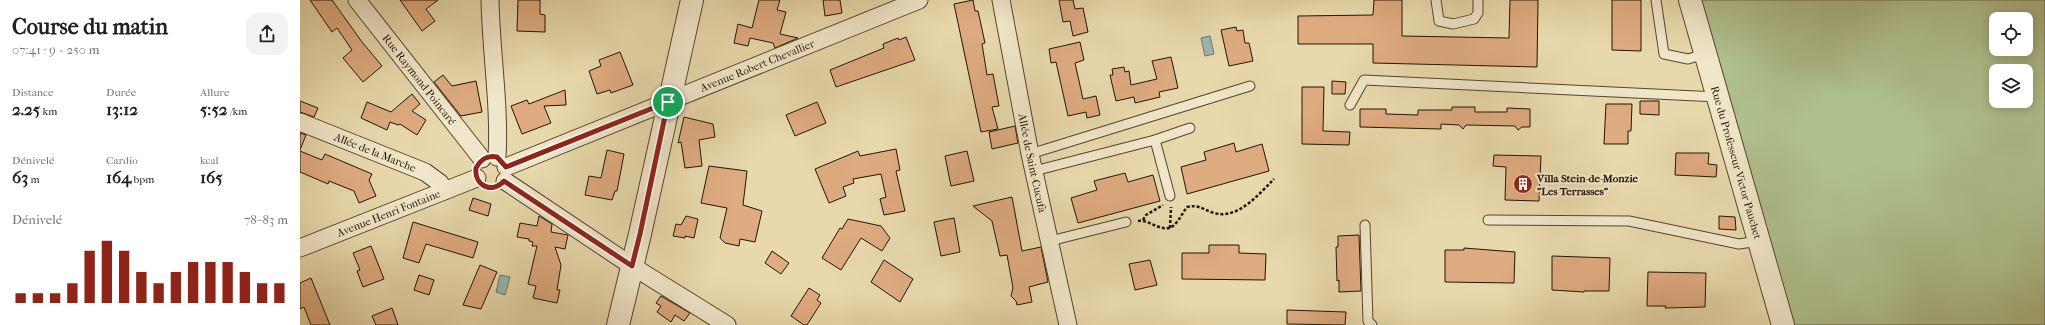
<!DOCTYPE html>
<html lang="fr">
<head>
<meta charset="utf-8">
<style>
  :root { --surface:#fff; --page:#f2f2f2; --text:#202124; --muted:#757577; --accent:#8f2418 }
  body { margin:0; font-family:"IM FELL French Canon",serif; background:var(--page); color:var(--text); height:100vh; display:flex; flex-direction:column; font-size:15px; white-space:nowrap }
  * { box-sizing:border-box; margin:0 }
  p { font-size:13px; color:var(--muted) }
  .icon { flex:none; width:22px; height:22px; fill:none; stroke:currentColor; stroke-width:2; stroke-linecap:round; stroke-linejoin:round }
  .map { position:relative; flex:1; overflow:hidden }
  .side { display:flex; flex-direction:column; background:var(--surface); width:300px }
  .side>* { flex:none }
  .fabs { position:absolute; left:1689px; top:12px; display:grid; gap:8px }
  .fabs a { display:grid; place-items:center; width:44px; height:44px; border-radius:8px; background:var(--surface); box-shadow:0 2px 10px #0003; font-size:20px }
  .pin { position:absolute; display:grid; place-items:center; width:34px; height:34px; color:#fff; margin:-17px; border:2px solid #fff; border-radius:50%; box-shadow:0 1px 4px #0007 }
  .round { display:grid; place-items:center; flex:none; width:42px; height:42px; border-radius:12px; background:var(--page) }
  .overview { display:flex; align-items:center; justify-content:space-between; height:68px; padding:0 12px }
  h1 { font-size:22px; font-weight:700; line-height:30px }
  .stats { display:grid; grid-template-columns:repeat(3,1fr); gap:6px; height:68px; padding:4px 12px }
  .stats div { display:grid; align-content:center }
  .stats b { font-size:17px; font-weight:700 }
  .stats small { font-size:11px; font-weight:400 }
  .stats p { font-size:11px }
  .chart { height:112px; padding:8px 12px }
  .chart p { display:flex; justify-content:space-between }
  .chart svg { width:100%; height:72px; margin-top:4px; stroke:var(--accent); stroke-width:6 }
  main { display:flex; flex:1; min-height:0 }
  .map>svg:first-child { display:block }
  .green { fill:#afc08e; stroke:#686a48; fill-rule:evenodd }
  .water { fill:#9bb7b4; stroke:#6b766c }
  .building { fill:#dfab80; stroke:#221401 }
  .lines { fill:none; stroke-linecap:round; stroke-linejoin:round }
  .service-casing { stroke:#54452c; stroke-width:11 }
  .minor-casing { stroke:#54452c; stroke-width:19 }
  .tertiary-casing { stroke:#54452c; stroke-width:24 }
  .path { stroke:#221401; stroke-width:2.5; stroke-dasharray:3 2; stroke-linecap:butt }
  .service { stroke:#f0e6c9; stroke-width:9 }
  .minor { stroke:#f0e6c9; stroke-width:17 }
  .tertiary { stroke:#f0e6c9; stroke-width:22 }
  .route-casing { stroke:#fff; stroke-width:8 }
  .route { stroke:#8f2418; stroke-width:5 }
  .labels { text-anchor:middle; dominant-baseline:central; stroke-width:4; stroke-linejoin:round; paint-order:stroke }
  .street-label { font-size:11px; fill:#221401; stroke:#f0e6c9 }
  .poi-label { font-size:11px; font-weight:bold; fill:#221401; stroke:#f0e6c9; text-anchor:start }
</style>
</head>
<body>
<main>
<section class="side">
<div class="overview"><div><h1>Course du matin</h1><p>07:41 · 9 × 250 m</p></div><a class="round"><svg class="icon" aria-label="share" viewBox="0 0 24 24"><path d="M12 15V3M7 8l5-5 5 5M5 13v7h14v-7"/></svg></a></div>
<div class="stats">
<div><p>Distance</p><b>2.25<small> km</small></b></div>
<div><p>Durée</p><b>13:12</b></div>
<div><p>Allure</p><b>5:52<small> /km</small></b></div>
</div>
<div class="stats">
<div><p>Dénivelé</p><b>63<small> m</small></b></div>
<div><p>Cardio</p><b>164<small> bpm</small></b></div>
<div><p>kcal</p><b>165</b></div>
</div>
<div class="chart"><p><span>Dénivelé</span>78–83 m</p>
<svg viewBox="0 0 160 44" preserveAspectRatio="none"><path d="M5 44V38M15 44V38M25 44V38M35 44V32M45 44V12M55 44V6M65 44V12M75 44V25M85 44V32M95 44V25M105 44V19M115 44V19M125 44V19M135 44V25M145 44V32M155 44V32"/></svg>
</div>
</section>
<div class="map">
<svg width="1745" height="325" viewBox="0 0 1745 325">
  <rect width="100%" height="100%" fill="#e8d9ac"/>
  <filter id="stains"><feTurbulence type="fractalNoise" baseFrequency=".005" numOctaves="4"/><feColorMatrix values="0 0 0 0 .2 0 0 0 0 .09 0 0 0 0 .02 0 0 0 .5 -.17"/></filter>
  <radialGradient id="worn" r=".72"><stop offset=".6" stop-color="#630" stop-opacity="0"/><stop offset="1" stop-color="#630" stop-opacity=".3"/></radialGradient>
  <path class="green" d="M1399,0H1745V325H1493ZM1696,19H1726V49H1696ZM1696,71H1726V101H1696Z"/>
  <g class="water">
    <polygon points="910,36 914,54 905,56 901,38"/>
    <polygon points="200,275 210,277 205,295 196,292"/>
  </g>
  <g class="building">
    <polygon points="10,0 32,0 62,42 82,66 63,82 43,58 52,50 37,28 32,32"/>
    <polygon points="100,0 138,0 126,9 135,21 122,31"/>
    <polygon points="218,0 240,0 240,14 245,15 245,32 217,31"/>
    <polygon points="459,0 480,0 477,10 486,12 480,34 498,38 475,48 473,43 450,38 448,46 434,43 438,24 452,28"/>
    <polygon points="523,0 540,0 542,13 525,16"/>
    <polygon points="673,0 675,11 678,11 685,43 682,44 687,75 693,74 699,106 692,107 698,129 681,132 654,4"/>
    <polygon points="759,0 773,0 775,9 783,8 788,32 773,36 770,21 763,22"/>
    <polygon points="1074,0 1102,0 1102,36 1209,38 1210,0 1238,0 1237,67 1073,63 1073,44 998,44 998,16 1073,15"/>
    <polygon points="1312,0 1341,0 1341,51 1312,50"/>
    <polygon points="936,27 937,31 943,30 945,43 949,43 953,61 929,66 921,30"/>
    <polygon points="606,37 615,60 536,87 530,70 584,48 583,44 598,38 599,40"/>
    <polygon points="780,42 784,60 775,63 783,99 796,96 800,115 787,118 786,112 768,116 756,62 751,63 749,49"/>
    <polygon points="320,52 333,85 311,93 310,90 297,94 289,71 301,66 299,60"/>
    <polygon points="871,57 878,88 859,92 860,97 835,103 834,97 816,101 810,75 813,75 812,69 824,67 825,72 829,71 831,85 857,79 852,61"/>
    <polygon points="143,75 152,86 176,81 182,112 161,116 134,82"/>
    <polygon points="1032,81 1046,82 1045,94 1032,94"/>
    <polygon points="1002,87 1024,87 1023,131 1050,132 1049,145 1002,144"/>
    <polygon points="265,90 266,105 244,106 251,123 222,134 211,106 227,100 229,104"/>
    <polygon points="112,94 120,104 112,111 126,120 117,135 100,124 98,125 90,122 87,130 61,118 67,102 91,112"/>
    <polygon points="0,101 18,108 14,117 0,112"/>
    <polygon points="1340,101 1359,101 1359,115 1340,114"/>
    <polygon points="517,102 526,123 495,136 486,115"/>
    <polygon points="1306,104 1332,104 1331,131 1328,131 1328,144 1304,144"/>
    <polygon points="1152,107 1175,107 1175,112 1207,112 1207,108 1230,109 1230,127 1222,127 1218,130 1215,126 1166,125 1163,129 1159,125 1141,124 1141,129 1060,127 1060,109 1086,109 1086,114 1118,115 1118,110 1152,110"/>
    <polygon points="384,117 413,124 415,137 399,140 402,166 385,168 381,142 378,143"/>
    <polygon points="715,126 718,143 692,149 689,132"/>
    <polygon points="0,133 6,135 0,150"/>
    <polygon points="934,143 936,152 962,144 969,171 887,194 881,167 906,160 904,152"/>
    <polygon points="596,149 600,170 596,171 605,211 584,215 580,199 586,197 581,174 553,179 554,183 543,187 546,196 529,203 515,169 558,151 560,156"/>
    <polygon points="307,150 324,154 317,191 315,191 312,200 285,195 289,176 301,178"/>
    <polygon points="0,151 22,160 25,154 72,174 69,180 76,196 59,203 54,191 29,181 28,184 0,172"/>
    <polygon points="667,151 674,181 651,186 645,156"/>
    <polygon points="1376,153 1409,153 1408,164 1417,165 1416,177 1375,175"/>
    <polygon points="1194,155 1241,156 1239,201 1205,200 1206,167 1193,166"/>
    <polygon points="409,166 447,171 443,205 462,211 455,242 440,239 439,246 425,243 420,238 427,208 401,203"/>
    <polygon points="825,173 828,182 853,175 860,201 778,223 771,198 797,190 794,181"/>
    <polygon points="712,197 722,251 741,247 748,282 729,287 732,302 717,305 716,301 711,296 713,288 707,255 700,256 692,221 673,206"/>
    <polygon points="173,198 191,204 188,216 169,210"/>
    <polygon points="239,216 252,224 251,232 268,235 265,249 255,247 261,265 257,290 260,290 257,303 233,298 236,286 228,284 237,246 232,246 233,242 229,241 229,239 217,237 220,223 237,226"/>
    <polygon points="386,216 398,219 394,238 385,236 385,238 373,236 376,224 381,225"/>
    <polygon points="1419,216 1435,217 1436,230 1419,229"/>
    <polygon points="654,218 660,252 641,256 634,222"/>
    <polygon points="548,219 581,226 590,238 582,251 561,238 541,270 522,258 540,228 542,229"/>
    <polygon points="113,222 178,242 173,258 126,244 119,263 103,258"/>
    <polygon points="1059,235 1061,291 1039,292 1039,280 1037,281 1036,247 1038,247 1038,236"/>
    <polygon points="909,245 939,245 939,253 966,254 965,280 882,279 882,253 909,253"/>
    <polygon points="71,246 84,279 63,287 57,271 60,270 53,253"/>
    <polygon points="1164,248 1215,252 1214,283 1145,282 1145,250 1164,250"/>
    <polygon points="472,251 489,263 481,274 465,263"/>
    <polygon points="1252,256 1310,258 1309,291 1284,291 1284,292 1252,290"/>
    <polygon points="584,260 613,279 600,302 571,282"/>
    <polygon points="850,260 857,285 835,290 829,264"/>
    <polygon points="180,265 197,272 181,309 163,305"/>
    <polygon points="1348,272 1406,273 1405,307 1365,308 1366,306 1347,306"/>
    <polygon points="119,275 134,280 129,295 114,290"/>
    <polygon points="11,278 30,325 11,325 4,307 0,309 0,283"/>
    <polygon points="509,288 520,295 517,300 521,303 507,325 504,325 491,316"/>
    <polygon points="361,296 390,313 384,321 375,315 371,322 357,312 361,306 356,303"/>
    <polygon points="92,308 98,325 76,325 72,316"/>
    <polygon points="987,310 1046,312 1045,325 987,324"/>
  </g>
  <g class="lines">
    <defs>
      <g id="service">
        <polyline points="1136,0 1139,21 1153,24 1174,19 1178,13 1178,0"/>
        <polyline points="1356,0 1364,54 1388,59 1405,54"/>
        <polyline points="1050,105 1064,80 1418,97"/>
        <polyline points="855,140 870,196"/>
        <polyline points="730,154 950,86"/>
        <polyline points="734,171 855,140 890,128"/>
        <polyline points="1188,220 1329,221 1439,244 1459,241"/>
        <polyline points="1065,225 1068,321 1072,325"/>
        <polyline points="750,241 826,222"/>
      </g>
      <g id="minor">
        <path id="s1" d="M57,0L182,159"/>
        <path d="M190,0C191,52 200,106 197,157"/>
        <path id="s2" d="M701,0L730,154L768,325"/>
        <path id="s3" d="M0,122L125,172L140,183L144,191"/>
        <path id="s4" d="M206,167L619,0"/>
        <polyline points="205,181 332,266 427,325"/>
        <path id="s5" d="M0,248L177,178"/>
      </g>
      <g id="tertiary">
        <path id="s6" d="M1390,0L1483,325"/>
        <polyline points="318,325 340,234 392,0"/>
      </g>
    </defs>
    <use href="#service" class="service-casing"/>
    <use href="#minor" class="minor-casing"/>
    <use href="#tertiary" class="tertiary-casing"/>
    <g class="path">
      <polyline points="843,220 846,215 863,205"/>
      <path d="M838,221C851,219 865,237 876,223C880,219 883,212 887,207C898,204 904,210 914,213C938,220 959,194 974,179"/>
      <polyline points="870,228 871,207"/>
    </g>
    <use href="#service" class="service"/>
    <use href="#minor" class="minor"/>
    <use href="#tertiary" class="tertiary"/>
  </g>
  <g class="lines">
    <defs>
      <path id="route" d="M368,102L340,234L332,266L204,181C192,194 174,186 176,168C181,159 187,155 197,157L206,167Z"/>
    </defs>
    <use href="#route" class="route-casing"/>
    <use href="#route" class="route"/>
  </g>
  <defs>
    <symbol id="building-disc" viewBox="-11 -11 22 22"><circle r="9.5" fill="#8f2418" stroke="#f0e6c9"/><path d="M-4-6H4V6H1V3H-1V6H-4ZM-2.5-4.3h1.7v1.8h-1.7ZM.8-4.3h1.7v1.8H.8ZM-2.5-1h1.7V.8h-1.7ZM.8-1h1.7V.8H.8Z" fill="#fff"/></symbol>
  </defs>
  <g fill-rule="evenodd">
    <use href="#building-disc" x="1212" y="173" width="22" height="22"/>
  </g>
  <g class="labels">
    <g class="street-label">
      <text stroke="none"><textPath href="#s4" startOffset="271">Avenue Robert Chevallier</textPath></text>
      <text stroke="none"><textPath href="#s1" startOffset="101">Rue Raymond Poincaré</textPath></text>
      <text stroke="none"><textPath href="#s3" startOffset="81">Allée de la Marche</textPath></text>
      <text stroke="none"><textPath href="#s6" startOffset="169">Rue du Professeur Victor Pauchet</textPath></text>
      <text stroke="none"><textPath href="#s2" startOffset="166">Allée de Saint-Cucufa</textPath></text>
      <text stroke="none"><textPath href="#s5" startOffset="95">Avenue Henri Fontaine</textPath></text>
    </g>
    <g class="poi-label">
      <text x="1237" y="178">Villa Stein-de-Monzie<tspan x="1237" dy="13">"Les Terrasses"</tspan></text>
    </g>
  </g>
  <rect width="100%" height="100%" filter="url(#stains)"/>
  <rect width="100%" height="100%" fill="url(#worn)"/>
</svg>
<div class="fabs">
<a><svg class="icon" aria-label="locate" viewBox="0 0 24 24"><circle cx="12" cy="12" r="6"/><path d="M12 2v4M12 18v4M2 12h4M18 12h4"/></svg></a>
<a><svg class="icon" aria-label="layers" viewBox="0 0 24 24"><path d="M12 4l9 5-9 5-9-5zM3 14l9 5 9-5"/></svg></a>
</div>
<div class="pin" style="left:368px;top:102px;background:#1e9e55"><svg class="icon" aria-label="arrive" viewBox="0 0 24 24"><path d="M6 21V4h12l-3 4 3 4H6"/></svg></div>
</div>
</main>
</body>
</html>
